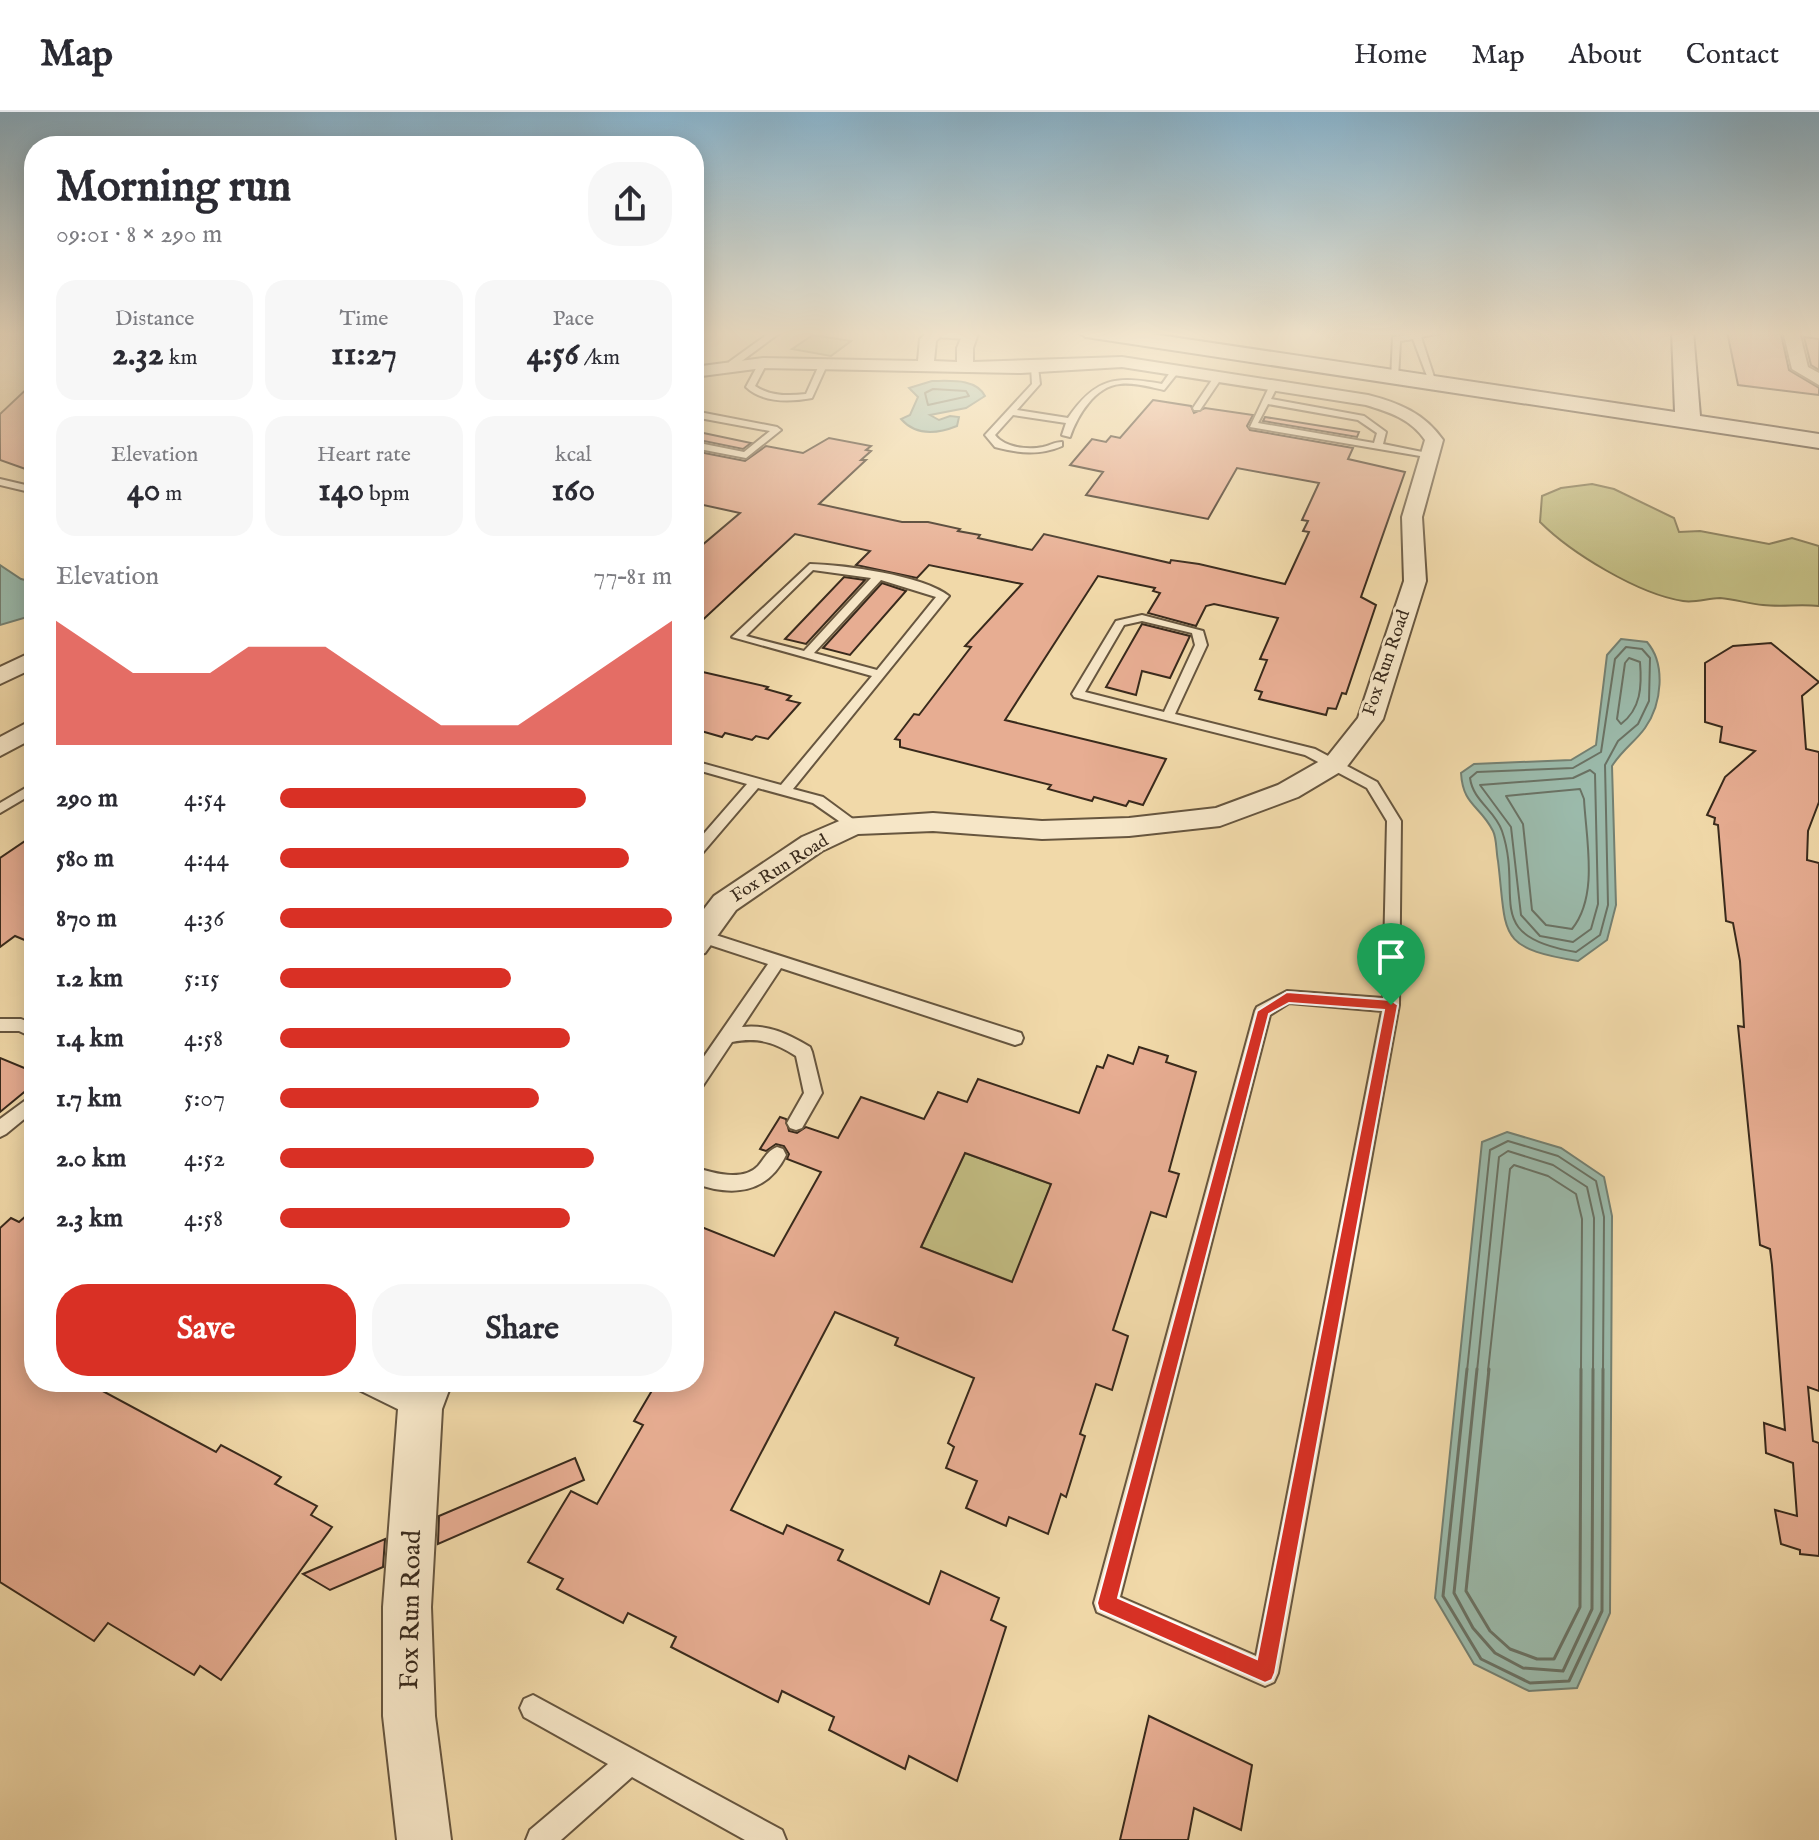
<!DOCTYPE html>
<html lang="en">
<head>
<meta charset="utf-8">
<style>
  :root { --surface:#fff; --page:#f7f7f7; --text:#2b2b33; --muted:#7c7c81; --line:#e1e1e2; --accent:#d93025 }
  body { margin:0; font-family:"IM FELL English",serif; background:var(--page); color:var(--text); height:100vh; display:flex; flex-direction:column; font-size:30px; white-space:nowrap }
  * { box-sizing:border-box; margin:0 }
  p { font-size:26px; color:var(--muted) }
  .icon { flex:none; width:44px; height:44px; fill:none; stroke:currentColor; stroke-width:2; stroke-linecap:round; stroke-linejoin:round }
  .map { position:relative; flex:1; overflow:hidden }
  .side { position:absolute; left:24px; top:24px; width:680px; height:1256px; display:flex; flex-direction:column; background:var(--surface); border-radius:32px; box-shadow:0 4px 20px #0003 }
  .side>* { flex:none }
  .pin { position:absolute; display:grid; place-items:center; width:68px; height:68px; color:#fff; margin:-82px -34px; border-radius:50% 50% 50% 0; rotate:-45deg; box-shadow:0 0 8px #0007 }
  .pin .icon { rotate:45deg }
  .round { display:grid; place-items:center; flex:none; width:84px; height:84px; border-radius:32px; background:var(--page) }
  .summary { display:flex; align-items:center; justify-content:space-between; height:136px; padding:0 32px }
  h1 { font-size:44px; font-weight:800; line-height:60px }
  .stats { display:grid; grid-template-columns:repeat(3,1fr); gap:12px; height:136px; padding:8px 32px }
  .stats div { display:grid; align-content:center; border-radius:20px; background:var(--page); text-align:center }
  .stats b { font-size:34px; font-weight:800 }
  .stats small { font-size:22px; font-weight:400 }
  .stats p { font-size:22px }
  .chart { height:224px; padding:16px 32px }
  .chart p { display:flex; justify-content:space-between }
  .chart svg { width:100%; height:144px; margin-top:8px; fill:var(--accent); opacity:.7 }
  .cta { display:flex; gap:16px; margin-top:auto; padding:16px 32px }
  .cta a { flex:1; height:92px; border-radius:32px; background:var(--accent); color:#fff; font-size:32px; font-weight:800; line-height:92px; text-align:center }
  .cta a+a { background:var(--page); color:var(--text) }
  ul { padding:0 32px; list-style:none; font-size:26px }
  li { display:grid; grid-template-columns:128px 96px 1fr; align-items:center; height:60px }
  li i { height:20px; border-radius:10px; background:var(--accent) }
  header { display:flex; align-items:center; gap:48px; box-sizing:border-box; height:112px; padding:0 40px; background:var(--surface); border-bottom:2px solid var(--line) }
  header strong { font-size:38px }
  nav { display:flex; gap:44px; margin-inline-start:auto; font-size:28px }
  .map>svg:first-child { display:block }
  .green { fill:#c2bc82; stroke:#7e734f; stroke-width:2 }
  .water { fill:#9bbaab; stroke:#748072; stroke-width:2 }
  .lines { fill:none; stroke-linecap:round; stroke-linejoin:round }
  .shore-far1 { stroke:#6a7264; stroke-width:2 }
  .shore { stroke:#6a7264; stroke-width:3 }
  .building { fill:#e7ad92; stroke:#392a1c; stroke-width:2; fill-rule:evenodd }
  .lane-casing { stroke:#67563f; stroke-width:4 }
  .street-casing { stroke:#67563f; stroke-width:4 }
  .secondary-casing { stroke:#392a1c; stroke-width:4 }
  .lane { fill:#f6e6c7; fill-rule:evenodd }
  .street { fill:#f6e6c7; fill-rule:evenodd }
  .secondary { fill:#f6e6c7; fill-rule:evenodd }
  .route { fill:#d93025; stroke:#fff; stroke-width:2; fill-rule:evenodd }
  .labels { text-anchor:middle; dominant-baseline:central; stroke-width:6; stroke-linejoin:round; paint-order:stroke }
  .far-street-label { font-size:18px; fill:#392a1c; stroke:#f6e6c7 }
  .near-street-label { font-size:26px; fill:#392a1c; stroke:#f6e6c7 }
</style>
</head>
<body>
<header>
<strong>Map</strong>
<nav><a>Home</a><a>Map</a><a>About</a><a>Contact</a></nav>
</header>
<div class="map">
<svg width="1819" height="1728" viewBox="0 0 1819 1728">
  <rect width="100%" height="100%" fill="#f1d9a9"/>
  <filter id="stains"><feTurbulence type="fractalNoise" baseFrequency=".0025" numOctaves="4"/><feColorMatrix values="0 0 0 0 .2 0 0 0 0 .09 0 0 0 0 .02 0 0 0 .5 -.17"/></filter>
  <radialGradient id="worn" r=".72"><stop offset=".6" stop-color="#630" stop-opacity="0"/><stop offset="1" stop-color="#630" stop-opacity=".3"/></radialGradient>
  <g class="green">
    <polygon points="813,223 851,229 831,244 792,237"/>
    <path d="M1592,372L1614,377L1674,406L1679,420L1700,419L1769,432L1792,426L1819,434V494C1800,492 1782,495 1763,493C1749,492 1735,487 1720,486C1708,486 1696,491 1683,489C1638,482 1571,441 1540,410L1542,384L1561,376Z"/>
    <polygon points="965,1041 1051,1072 1013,1170 921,1135"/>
  </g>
  <g class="water">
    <path d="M932,269C950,269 976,266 985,284L966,296L930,303L939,308L950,304L959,305L957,314C937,322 916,324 901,307L910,303L918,285L909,276Z"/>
    <polygon points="0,453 21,467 34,470 34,503 0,513"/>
    <path d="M1621,527L1647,530C1666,552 1662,592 1645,616C1635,630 1622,638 1612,654L1616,793L1607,828L1578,849C1496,836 1507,823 1498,749C1496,740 1497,727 1493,719C1480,693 1463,694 1461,661L1474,652L1571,648L1596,633L1607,543Z"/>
    <polygon points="1507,1020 1561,1036 1604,1065 1612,1104 1610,1501 1577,1576 1529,1579 1474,1552 1435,1486 1482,1030"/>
  </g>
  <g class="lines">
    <g class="shore-far1">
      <polygon points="933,277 966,279 969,284 928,293 925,281"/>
      <path d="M1626,535L1642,537L1650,546L1649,589L1638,612L1618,629L1605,653L1608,793L1600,823L1576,840C1480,824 1524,784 1502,719C1495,698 1473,689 1470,666L1477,660L1573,656L1601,640L1615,547Z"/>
      <path d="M1629,546L1640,550C1642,574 1641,597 1621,612L1617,607L1625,551Z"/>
      <polygon points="1590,658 1595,662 1598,792 1591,817 1573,830 1540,824 1521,803 1511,715 1480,673 1573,666"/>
      <path d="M1580,677L1584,687C1586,727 1599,784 1572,817L1546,813L1532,798L1523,712L1506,684Z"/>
      <polyline points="1467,1259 1490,1038 1508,1029 1558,1044 1596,1069 1604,1105 1603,1259"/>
      <polyline points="1477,1259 1499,1045 1508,1039 1553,1053 1587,1075 1594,1106 1593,1259"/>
      <polyline points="1488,1259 1510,1057 1514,1053 1548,1064 1576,1082 1582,1107 1581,1259"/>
    </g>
    <g class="shore">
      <polyline points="1467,1257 1443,1484 1481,1547 1530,1571 1569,1569 1602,1499 1603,1257"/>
      <polyline points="1477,1257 1454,1481 1473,1516 1495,1541 1523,1556 1563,1559 1592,1497 1593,1257"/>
      <polyline points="1489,1257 1466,1479 1490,1519 1510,1537 1537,1547 1554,1547 1580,1495 1581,1257"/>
    </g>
  </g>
  <g class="building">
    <polygon points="1727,219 1781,222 1789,258 1819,276 1819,283 1738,273"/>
    <polygon points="1804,225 1819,227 1819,258 1811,253"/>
    <polygon points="34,270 34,360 0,348 0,302"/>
    <polygon points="1153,288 1191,294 1194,301 1205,296 1253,303 1247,314 1250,318 1353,336 1348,347 1405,360 1361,485 1376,493 1346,582 1342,581 1336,597 1328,596 1326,603 1259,587 1262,580 1255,578 1267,548 1260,547 1278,506 1214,492 1206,494 1196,514 1148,501 1160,481 1153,479 1155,476 1098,464 1005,608 1166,647 1143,693 1129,689 1126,694 1094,685 1092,689 1048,677 1051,673 900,635 900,628 895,627 914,602 919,603 971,535 965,534 1022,472 929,453 917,466 856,453 870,439 795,422 694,516 694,440 740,401 694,391 694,339 745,349 766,334 803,341 829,326 871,334 866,338 871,339 861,348 866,348 819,392 902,410 928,410 960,417 958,419 980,423 978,426 1032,438 1044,422 1170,451 1171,448 1199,452 1285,472 1309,420 1303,419 1308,409 1302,408 1319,371 1237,356 1208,407 1086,383 1103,360 1070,353 1092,327 1106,330 1111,324 1120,326"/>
    <polygon points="1265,305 1359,320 1357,325 1263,309"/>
    <polygon points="694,319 751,331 743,337 694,327"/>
    <polygon points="844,465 865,468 806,532 785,527"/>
    <polygon points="882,471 906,479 850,543 823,536"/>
    <polygon points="1142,512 1190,524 1170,566 1142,559 1136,583 1106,575"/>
    <polygon points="1771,531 1819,570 1802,584 1806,637 1819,640 1819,690 1808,719 1807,748 1819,751 1819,1279 1808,1275 1813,1329 1819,1331 1819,1444 1800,1442 1800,1438 1781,1432 1775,1398 1797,1404 1793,1351 1766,1341 1764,1311 1785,1318 1772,1153 1770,1137 1760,1133 1738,914 1744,915 1740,849 1733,811 1726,809 1718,713 1714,712 1715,706 1707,703 1725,665 1755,639 1720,630 1722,615 1705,610 1705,551 1733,534"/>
    <polygon points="694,558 768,575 766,577 791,584 787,588 800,591 768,627 756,624 752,628 725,621 722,625 694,617"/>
    <polygon points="34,723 34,832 15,824 0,835 0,746"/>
    <path d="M1139,935L1168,944L1166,950L1196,960L1169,1059L1179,1062L1166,1105L1151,1100L1113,1218L1128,1224L1112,1278L1096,1272L1080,1322L1085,1324L1066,1385L1061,1382L1048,1422L1009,1405L1006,1414L966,1396L977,1369L946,1356L954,1335L948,1331L974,1266L895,1233L898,1226L835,1200L731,1398L783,1422L787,1413L843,1438L838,1448L929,1492L941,1459L999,1486L991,1508L1006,1515L957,1669L909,1644L905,1657L829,1618L834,1605L782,1579L778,1590L671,1535L676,1525L628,1501L623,1511L557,1477L563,1467L528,1450L571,1379L597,1392L643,1313L634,1309L657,1270H694V1112L774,1144L821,1060L787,1047L789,1042L784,1034L776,1032L766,1039L760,1037L780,1005L786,1007L789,1019L797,1021L806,1015L838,1026L861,985L924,1007L938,980L967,990L978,967L1079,1001L1097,954L1103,956L1108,943L1133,952ZM965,1041L1051,1072L1012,1170L921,1135Z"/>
    <polygon points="0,946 34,960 34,972 0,1000"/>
    <polygon points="34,1097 34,1270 86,1270 216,1340 221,1333 281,1365 275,1372 317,1394 311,1403 332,1415 221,1568 200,1554 194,1563 108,1511 94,1529 0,1470 0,1116 11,1106 19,1110"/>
    <polygon points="575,1346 584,1368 438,1432 439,1404"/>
    <polygon points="385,1427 383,1455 330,1478 303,1462"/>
    <polygon points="1149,1604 1252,1653 1241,1718 1194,1696 1188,1728 1120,1728"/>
  </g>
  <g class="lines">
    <defs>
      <g id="lane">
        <polygon points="772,219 782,219 735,254 729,254 729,250"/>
        <polygon points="1429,219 1451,219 1421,225 1437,274 1430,272 1413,227 1400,229 1398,266 1391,268 1393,225"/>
        <polygon points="937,221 967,223 971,225 967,227 934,225"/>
        <path d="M760,249L767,251L755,274C770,284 787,284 806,282L820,251L827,253L812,286C790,290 763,291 746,275Z"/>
        <path d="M1031,253L1038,255L1040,272L1017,298L1068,306C1096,265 1116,264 1162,272L1173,256L1180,258L1164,278C1150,275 1134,270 1120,272C1095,274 1077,304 1070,325L1062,323L1066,311L1013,303L995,323C1005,336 1028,338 1043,335C1051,333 1055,330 1062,330V334C1039,344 1018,341 995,335L985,323L1032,272Z"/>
        <polygon points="1216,262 1223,264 1200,298 1194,298 1193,296"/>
        <path d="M1274,270L1278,273L1271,287L1364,304L1386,320L1383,332L1437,343L1432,346L1250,315L1270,273ZM1268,292L1358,308L1377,321L1374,331L1258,311Z"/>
        <polygon points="694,299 777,315 781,318 746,346 694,336 694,330 744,340 770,319 694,305"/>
        <polygon points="0,367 34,375 34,381 0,373"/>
        <path d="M810,452C844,453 922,463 949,484L793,677L823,685L861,713L854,718L849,716L813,691L758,676L699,745L694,747V733L747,672L694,657V649L781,673L872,564L732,525ZM813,458L871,466L804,539L746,524ZM881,468L936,485L877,558L814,541Z"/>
        <path d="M1142,503L1203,519L1207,533L1175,602L1315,637L1377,670L1401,709L1399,893L1278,1561L1274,1570L1265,1574L1097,1500L1094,1491L1255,899L1257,895L1287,879L1383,886L1387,709L1367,676L1305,643L1074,585L1072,582L1116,509ZM1142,509L1192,521L1195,533L1164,600L1085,580L1124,513ZM1289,891L1382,899L1256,1544L1120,1485L1270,903Z"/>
        <polygon points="34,671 34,681 0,701 0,691"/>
        <path d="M700,818L1021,921L1023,926L1021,931L1015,933L781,856L742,915C768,912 788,922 810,935L812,940L822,981L802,1016L796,1018L790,1016L787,1011L804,981L796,944C774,930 758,925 732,930L700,978L694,980V959L768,852L695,828V820Z"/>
        <polygon points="0,907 21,907 34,912 34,926 19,919 0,919"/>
        <polygon points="34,982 34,999 6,1022 0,1025 0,1007"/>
        <path d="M777,1035L783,1037L786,1043C767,1082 732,1085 694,1071V1055C712,1061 743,1070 758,1054C765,1046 767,1039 777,1035Z"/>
        <polygon points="354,1270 388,1270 426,1288 429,1296 426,1304 418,1307 357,1277"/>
        <polygon points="533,1583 782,1718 786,1728 745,1728 632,1665 561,1728 526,1728 530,1718 608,1652 524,1605 520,1596 524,1587"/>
      </g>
      <g id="street">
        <path d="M928,219H946L936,229L934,249L957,250V236L964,219H979L973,236V250L1122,245L1368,283C1399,291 1424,301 1443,328L1422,405L1426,469L1383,607L1345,657L1298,685L1220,714L1129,724L1042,727L933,719L858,722L822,739L736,798L705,841L694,844V810L714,784L802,725L844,707L933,701L1042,709L1129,706L1216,696L1278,673L1327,645L1358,606L1404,469L1402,405L1425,328C1411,307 1389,300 1366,293L1122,255L1021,261L763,256L694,265V255L763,246L918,249L920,227Z"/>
        <polygon points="1783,219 1799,219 1808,255 1819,261 1819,273 1792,257"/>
        <polygon points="34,539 34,556 0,572 0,555"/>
        <polygon points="34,607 34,626 0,644 0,625"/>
        <polygon points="410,1270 452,1270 442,1297 431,1495 435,1604 451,1728 397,1728 383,1604 383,1495 398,1297"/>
      </g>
      <polygon id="secondary" points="1076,219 1132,219 1675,300 1672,219 1693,219 1700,304 1819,322 1819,336 1086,225"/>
    </defs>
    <use href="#lane" class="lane-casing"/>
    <use href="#street" class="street-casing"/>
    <use href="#secondary" class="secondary-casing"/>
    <use href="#lane" class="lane"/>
    <use href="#street" class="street"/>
    <use href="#secondary" class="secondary"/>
  </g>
  <linearGradient id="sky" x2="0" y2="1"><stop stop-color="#89b6d0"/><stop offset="0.48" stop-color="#f9eed8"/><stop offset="1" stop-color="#f9eed8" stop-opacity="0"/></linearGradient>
  <rect width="1819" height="461" fill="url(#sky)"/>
  <path class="route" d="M1287,880L1391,888L1398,893L1275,1561L1272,1568L1265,1571L1099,1498L1097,1491L1257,899ZM1289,891L1384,898L1257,1547L1118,1486L1269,902Z"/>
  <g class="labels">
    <g class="far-street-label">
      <text transform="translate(1387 551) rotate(-71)">Fox Run Road</text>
      <text transform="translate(780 757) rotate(-32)">Fox Run Road</text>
    </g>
    <g class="near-street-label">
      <text transform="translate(411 1498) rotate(-89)">Fox Run Road</text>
    </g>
  </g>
  <rect width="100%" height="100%" filter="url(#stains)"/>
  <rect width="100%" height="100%" fill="url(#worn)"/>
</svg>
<div class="pin" style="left:1391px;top:893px;background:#1e9e55"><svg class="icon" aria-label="arrive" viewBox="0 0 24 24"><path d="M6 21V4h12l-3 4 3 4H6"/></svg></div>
<section class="side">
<div class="summary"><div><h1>Morning run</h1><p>09:01 · 8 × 290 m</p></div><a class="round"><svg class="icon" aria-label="share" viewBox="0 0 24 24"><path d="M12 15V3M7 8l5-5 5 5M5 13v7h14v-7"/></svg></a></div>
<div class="stats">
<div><p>Distance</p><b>2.32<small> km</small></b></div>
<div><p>Time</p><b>11:27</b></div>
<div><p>Pace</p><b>4:56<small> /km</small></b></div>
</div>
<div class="stats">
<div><p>Elevation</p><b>40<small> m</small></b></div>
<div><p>Heart rate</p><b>140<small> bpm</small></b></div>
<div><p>kcal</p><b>160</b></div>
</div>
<div class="chart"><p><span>Elevation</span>77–81 m</p>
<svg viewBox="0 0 160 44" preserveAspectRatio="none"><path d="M0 44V6L10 14L20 22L30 22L40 22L50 14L60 14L70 14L80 22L90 30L100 38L110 38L120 38L130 30L140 22L150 14L160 6V44z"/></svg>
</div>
<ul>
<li><b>290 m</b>4:54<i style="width:78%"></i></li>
<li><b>580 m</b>4:44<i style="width:89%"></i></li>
<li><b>870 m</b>4:36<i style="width:100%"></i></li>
<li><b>1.2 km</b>5:15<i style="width:59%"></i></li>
<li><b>1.4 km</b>4:58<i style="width:74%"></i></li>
<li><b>1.7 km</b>5:07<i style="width:66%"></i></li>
<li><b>2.0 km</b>4:52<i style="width:80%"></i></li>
<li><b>2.3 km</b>4:58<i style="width:74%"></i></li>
</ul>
<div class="cta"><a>Save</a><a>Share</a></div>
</section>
</div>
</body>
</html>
